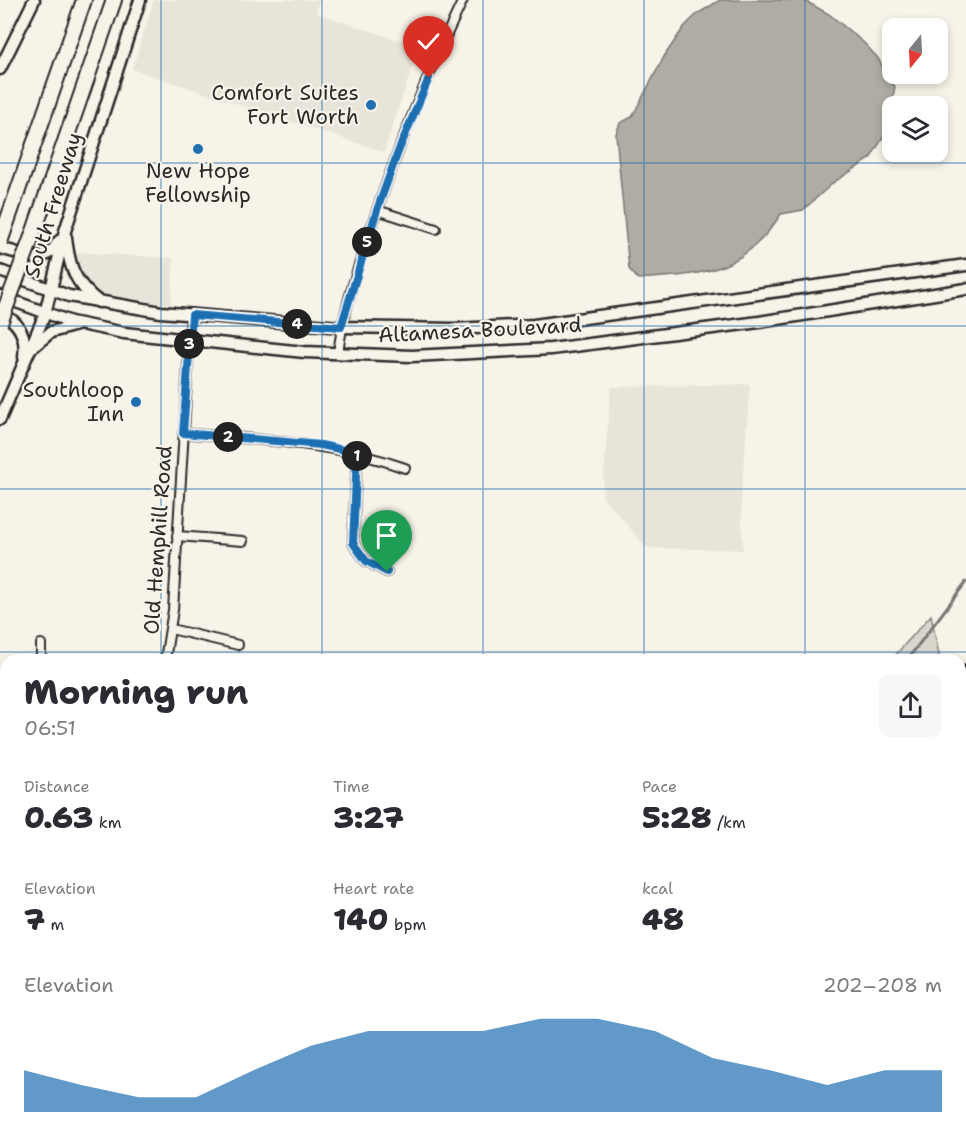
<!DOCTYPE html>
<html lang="en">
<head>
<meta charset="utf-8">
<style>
  :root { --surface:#fff; --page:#f7f7f7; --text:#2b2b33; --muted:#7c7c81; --accent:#1f6fb2 }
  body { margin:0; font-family:"Shantell Sans",sans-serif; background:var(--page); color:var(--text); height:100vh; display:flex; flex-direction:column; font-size:22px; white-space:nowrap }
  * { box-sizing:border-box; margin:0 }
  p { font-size:20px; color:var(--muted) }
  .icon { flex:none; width:33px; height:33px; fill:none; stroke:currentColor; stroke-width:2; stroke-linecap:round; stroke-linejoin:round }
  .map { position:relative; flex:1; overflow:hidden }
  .sheet { position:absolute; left:0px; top:654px; width:966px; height:488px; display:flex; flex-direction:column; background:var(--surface); border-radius:18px 18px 0 0; box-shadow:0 3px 9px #0003 }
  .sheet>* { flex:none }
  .needle { width:39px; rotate:198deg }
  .buttons { position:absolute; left:882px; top:18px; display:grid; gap:12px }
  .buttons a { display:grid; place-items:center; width:66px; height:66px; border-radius:12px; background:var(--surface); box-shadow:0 3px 9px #0003; font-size:30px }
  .pin { position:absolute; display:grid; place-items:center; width:51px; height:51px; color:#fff; margin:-62px -26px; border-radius:50% 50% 50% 0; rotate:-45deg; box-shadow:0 0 6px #0007 }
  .pin .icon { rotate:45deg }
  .km { position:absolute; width:30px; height:30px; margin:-15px; border-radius:50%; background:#222; color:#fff; font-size:16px; line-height:30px; text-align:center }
  .round { display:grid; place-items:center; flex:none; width:63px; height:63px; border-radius:12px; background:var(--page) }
  .summary { display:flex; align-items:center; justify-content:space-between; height:102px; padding:0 24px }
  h1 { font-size:33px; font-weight:800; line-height:45px }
  .metrics { display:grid; grid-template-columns:repeat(3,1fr); gap:9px; height:102px; padding:6px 24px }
  .metrics div { display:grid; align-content:center }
  .metrics b { font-size:30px; font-weight:800 }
  .metrics small { font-size:16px; font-weight:400 }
  .metrics p { font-size:16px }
  .chart { height:168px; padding:12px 24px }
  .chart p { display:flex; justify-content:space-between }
  .chart svg { width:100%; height:108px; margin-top:6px; fill:var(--accent); opacity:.7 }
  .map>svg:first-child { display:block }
  .built { fill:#e8e4da }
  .green { fill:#dad6cc; stroke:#82807c; stroke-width:1.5 }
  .water { fill:#afaca4; stroke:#7a7874; stroke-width:1.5 }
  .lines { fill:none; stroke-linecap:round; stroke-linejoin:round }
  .stream { stroke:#7a7874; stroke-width:3 }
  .street-casing { stroke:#2b2b2b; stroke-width:12 }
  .secondary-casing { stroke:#2b2b2b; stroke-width:15 }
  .highway-casing { stroke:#2b2b2b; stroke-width:18 }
  .street { stroke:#f7f3e8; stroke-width:8 }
  .secondary { stroke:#f7f3e8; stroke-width:10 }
  .highway { stroke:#f7f3e8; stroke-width:14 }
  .rail { stroke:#2b2b2b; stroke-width:3 }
  .highway-bridge-casing { stroke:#2b2b2b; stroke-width:18; stroke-linecap:butt }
  .highway-bridge { stroke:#f7f3e8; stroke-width:14 }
  .route-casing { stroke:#fff; stroke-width:12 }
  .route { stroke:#1f6fb2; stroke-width:8 }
  .grid { fill:none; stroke:#1f6fb2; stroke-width:1.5; stroke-opacity:0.55 }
  .poi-dot { fill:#1f6fb2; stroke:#f7f3e8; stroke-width:2 }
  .labels { text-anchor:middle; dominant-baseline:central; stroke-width:4.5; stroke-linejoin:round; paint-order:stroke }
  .poi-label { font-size:21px; fill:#2b2b2b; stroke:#f7f3e8; text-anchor:end }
  .street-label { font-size:21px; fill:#2b2b2b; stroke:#f7f3e8 }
</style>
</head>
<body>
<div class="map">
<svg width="966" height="1141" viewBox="0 0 966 1141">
  <rect width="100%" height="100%" fill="#f7f3e8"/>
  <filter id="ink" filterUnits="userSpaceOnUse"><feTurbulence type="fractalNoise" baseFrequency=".0167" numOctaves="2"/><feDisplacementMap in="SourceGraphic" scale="12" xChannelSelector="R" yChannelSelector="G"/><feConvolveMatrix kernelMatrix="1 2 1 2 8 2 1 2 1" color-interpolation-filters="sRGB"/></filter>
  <g filter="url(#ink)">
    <g class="built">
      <polygon points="154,0 320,0 316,13 419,47 384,152 132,69"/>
      <polygon points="75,252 174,258 171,304 105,298 90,290 73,265"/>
      <polygon points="750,384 741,499 743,550 647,548 602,496 611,387"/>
    </g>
    <g class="green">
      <polygon points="931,615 940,660 891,660"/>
      <polygon points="966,974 966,1080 960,1082 960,986"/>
      <polygon points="0,1085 6,1091 6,1141 0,1141"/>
    </g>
    <path class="water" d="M720,0H799L807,2L829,14L863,42L877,57L895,87L884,136L870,159L834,182L803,210L781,214C742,274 704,274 638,279L629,269L616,134L620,123L632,117L665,55L684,27L697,14Z"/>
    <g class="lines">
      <g class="stream">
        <polyline points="907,660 966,582"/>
        <polyline points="0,1140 9,1136"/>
      </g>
      <defs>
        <g id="street">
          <polyline points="377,210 436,229"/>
          <path d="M338,354C343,312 356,274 369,234C395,155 427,75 463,0"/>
          <path d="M183,433C259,440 333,442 405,468"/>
          <polyline points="357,453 353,543 366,561 387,572"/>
          <polyline points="177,536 243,541"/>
          <polyline points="171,629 238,645"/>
          <polyline points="41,660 41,644"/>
          <polyline points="165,660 173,610 191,315"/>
          <polyline points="960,849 966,841"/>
          <polyline points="818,1136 856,1141"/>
          <polyline points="14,1141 15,1136"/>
          <polyline points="798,1141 816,1136"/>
          <polyline points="960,1141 966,1140"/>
        </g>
        <g id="secondary">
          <polyline points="0,69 34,0"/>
          <path d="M66,237C69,267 75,284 99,302"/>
          <polyline points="0,248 39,259 53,250 59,241"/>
          <polyline points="0,271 69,296 161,312 341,327 455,329 534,325 966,265"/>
          <polyline points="0,296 71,322 124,333 304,352 412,356 551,349 759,322 966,289"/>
          <path d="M0,313C19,321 27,336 24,357"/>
          <polyline points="33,347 51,332 77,325"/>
          <polyline points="0,419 45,314 65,231 140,0"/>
        </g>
        <g id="highway">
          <polyline points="33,234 114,0"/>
          <polyline points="0,242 84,0"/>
        </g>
      </defs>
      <use href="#street" class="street-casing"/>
      <use href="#secondary" class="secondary-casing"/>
      <use href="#highway" class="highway-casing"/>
      <use href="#street" class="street"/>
      <use href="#secondary" class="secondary"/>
      <use href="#highway" class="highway"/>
      <g class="rail">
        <polyline points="960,673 966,664"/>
        <polyline points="635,1141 639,1136"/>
      </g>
      <defs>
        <polyline id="highway-bridge" points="0,323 33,234"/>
      </defs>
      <use href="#highway-bridge" class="highway-bridge-casing"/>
      <use href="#highway-bridge" class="highway-bridge"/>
    </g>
  </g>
  <g class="lines" filter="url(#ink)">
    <defs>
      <polyline id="route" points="387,572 366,561 353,543 357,453 321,445 183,433 192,315 341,327 377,210 398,152 429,78"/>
    </defs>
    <use href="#route" class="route-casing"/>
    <use href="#route" class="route"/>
  </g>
  <path class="grid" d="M161,0V660M322,0V660M483,0V660M644,0V660M805,0V660M0,163H966M0,326H966M0,489H966M0,652H966M0,815H6M960,815H966M0,978H6M960,978H966M161,1136V1141M322,1136V1141M483,1136V1141M644,1136V1141M805,1136V1141"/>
  <g class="poi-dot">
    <circle cx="371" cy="105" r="6"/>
    <circle cx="198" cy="149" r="6"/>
    <circle cx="136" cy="402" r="6"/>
  </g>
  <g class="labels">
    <g class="poi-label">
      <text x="359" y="93">Comfort Suites<tspan x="359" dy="24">Fort Worth</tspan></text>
      <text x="198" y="171" text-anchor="middle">New Hope<tspan x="198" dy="24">Fellowship</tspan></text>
      <text x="124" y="390">Southloop<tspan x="124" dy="24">Inn</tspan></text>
    </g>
    <g class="street-label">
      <text transform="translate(53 205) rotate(-73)">South Freeway</text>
      <text transform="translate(480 330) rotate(-3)">Altamesa Boulevard</text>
      <text transform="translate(158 540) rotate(-86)">Old Hemphill Road</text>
    </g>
  </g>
</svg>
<div class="buttons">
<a><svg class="needle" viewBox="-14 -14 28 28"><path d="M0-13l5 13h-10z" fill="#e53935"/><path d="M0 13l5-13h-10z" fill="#7c7c81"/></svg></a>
<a><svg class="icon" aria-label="layers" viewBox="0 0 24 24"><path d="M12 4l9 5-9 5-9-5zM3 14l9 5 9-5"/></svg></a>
</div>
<div class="pin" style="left:387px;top:572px;background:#1e9e55"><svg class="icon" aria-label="arrive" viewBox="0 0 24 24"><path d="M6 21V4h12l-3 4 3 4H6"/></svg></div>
<div class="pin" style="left:429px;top:78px;background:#d93025"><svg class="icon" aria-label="check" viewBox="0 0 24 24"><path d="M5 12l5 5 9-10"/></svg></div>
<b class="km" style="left:357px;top:456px">1</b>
<b class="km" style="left:228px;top:437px">2</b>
<b class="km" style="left:189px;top:344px">3</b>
<b class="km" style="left:297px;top:324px">4</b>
<b class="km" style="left:367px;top:242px">5</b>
<section class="sheet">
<div class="summary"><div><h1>Morning run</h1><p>06:51</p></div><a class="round"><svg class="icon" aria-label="share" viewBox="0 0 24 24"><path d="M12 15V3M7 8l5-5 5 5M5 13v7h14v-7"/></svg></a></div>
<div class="metrics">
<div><p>Distance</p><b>0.63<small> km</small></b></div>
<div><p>Time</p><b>3:27</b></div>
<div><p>Pace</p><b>5:28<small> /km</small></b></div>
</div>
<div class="metrics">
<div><p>Elevation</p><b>7<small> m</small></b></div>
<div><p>Heart rate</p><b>140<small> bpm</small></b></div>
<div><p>kcal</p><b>48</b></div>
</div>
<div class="chart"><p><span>Elevation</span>202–208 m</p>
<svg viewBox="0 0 160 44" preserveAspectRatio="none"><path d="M0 44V27L10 33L20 38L30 38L40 27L50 17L60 11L70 11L80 11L90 6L100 6L110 11L120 22L130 27L140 33L150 27L160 27V44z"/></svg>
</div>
</section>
</div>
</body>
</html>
